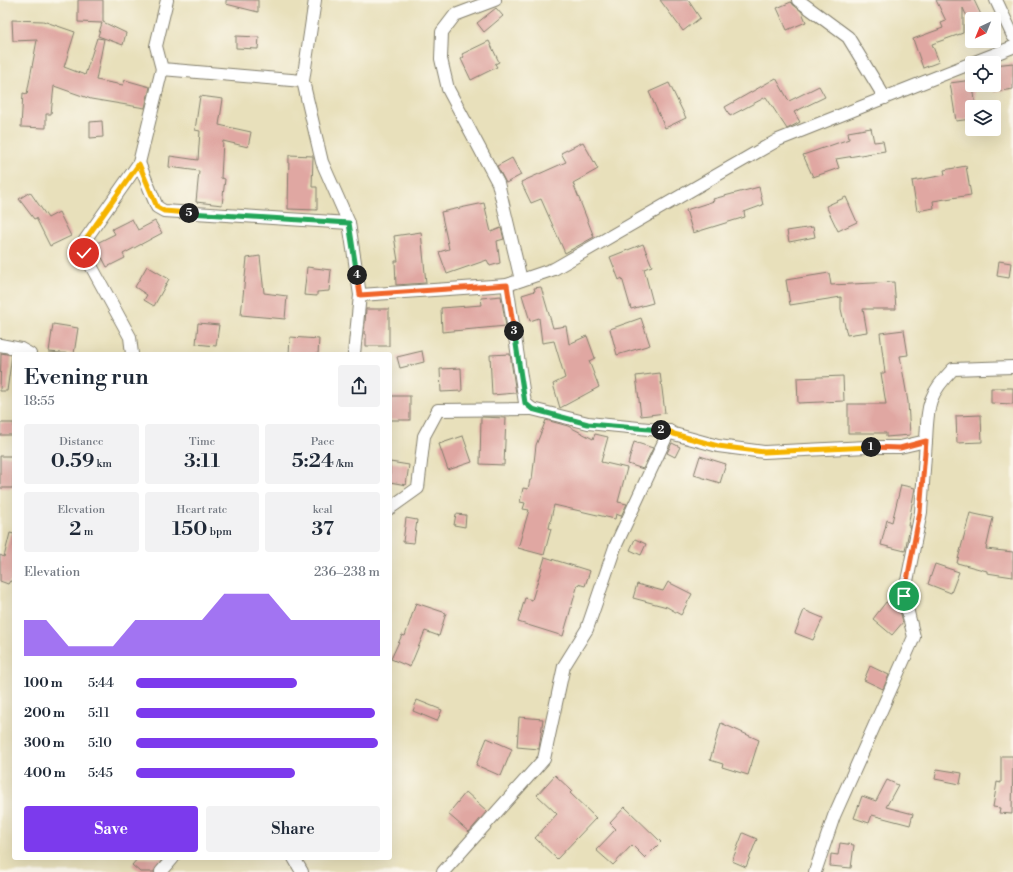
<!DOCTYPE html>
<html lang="en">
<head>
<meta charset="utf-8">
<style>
  :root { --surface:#fff; --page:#f2f2f3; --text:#1f2937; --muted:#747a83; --accent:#7c3aed }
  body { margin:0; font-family:"Libre Bodoni",serif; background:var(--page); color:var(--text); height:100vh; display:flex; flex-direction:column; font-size:15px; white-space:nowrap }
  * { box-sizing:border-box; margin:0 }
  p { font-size:13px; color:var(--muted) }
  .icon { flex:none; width:22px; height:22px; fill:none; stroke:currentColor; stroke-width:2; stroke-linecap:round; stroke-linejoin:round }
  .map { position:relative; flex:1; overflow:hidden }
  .side { position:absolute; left:12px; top:352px; width:380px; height:508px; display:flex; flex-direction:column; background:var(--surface); border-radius:4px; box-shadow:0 4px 16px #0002 }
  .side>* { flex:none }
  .needle { width:26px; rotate:223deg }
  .fabs { position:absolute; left:965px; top:12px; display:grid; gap:8px }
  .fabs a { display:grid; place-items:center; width:36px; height:36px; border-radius:4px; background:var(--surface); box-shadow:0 4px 16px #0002; font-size:20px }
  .pin { position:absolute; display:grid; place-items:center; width:34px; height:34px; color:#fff; margin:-17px; border:2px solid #fff; border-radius:50%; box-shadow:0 1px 4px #0007 }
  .km { position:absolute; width:20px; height:20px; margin:-10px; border-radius:50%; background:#222; color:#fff; font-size:11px; line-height:20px; text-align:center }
  .round { display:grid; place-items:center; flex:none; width:42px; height:42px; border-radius:4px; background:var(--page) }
  .headline { display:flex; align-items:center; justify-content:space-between; height:68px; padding:0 12px }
  h1 { font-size:22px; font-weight:600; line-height:30px }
  .figures { display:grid; grid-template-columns:repeat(3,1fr); gap:6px; height:68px; padding:4px 12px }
  .figures div { display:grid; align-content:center; border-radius:4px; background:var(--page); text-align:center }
  .figures b { font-size:20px; font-weight:600 }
  .figures small { font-size:11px; font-weight:400 }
  .figures p { font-size:11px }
  .chart { height:112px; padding:8px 12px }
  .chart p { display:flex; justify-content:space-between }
  .chart svg { width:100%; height:72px; margin-top:4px; fill:var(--accent); opacity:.7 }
  .button { display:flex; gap:8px; margin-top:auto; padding:8px 12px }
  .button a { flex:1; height:46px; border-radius:4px; background:var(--accent); color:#fff; font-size:16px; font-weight:600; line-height:46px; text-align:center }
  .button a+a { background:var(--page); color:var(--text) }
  ul { padding:0 12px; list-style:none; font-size:13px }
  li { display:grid; grid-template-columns:64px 48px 1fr; align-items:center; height:30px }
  li i { height:10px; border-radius:5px; background:var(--accent) }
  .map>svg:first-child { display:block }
  .building { fill:#e0a7a2 }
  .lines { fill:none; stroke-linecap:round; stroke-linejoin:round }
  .street-casing { stroke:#827e6c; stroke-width:14 }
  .street { stroke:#fff; stroke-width:12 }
  .split-1-casing { stroke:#fff; stroke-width:8 }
  .split-2-casing { stroke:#fff; stroke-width:8 }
  .split-3-casing { stroke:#fff; stroke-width:8 }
  .split-4-casing { stroke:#fff; stroke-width:8 }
  .split-5-casing { stroke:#fff; stroke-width:8 }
  .split-6-casing { stroke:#fff; stroke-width:8 }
  .split-1 { stroke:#f0652b; stroke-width:5 }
  .split-2 { stroke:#f5b400; stroke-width:5 }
  .split-3 { stroke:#22a559; stroke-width:5 }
  .split-4 { stroke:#f0652b; stroke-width:5 }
  .split-5 { stroke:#22a559; stroke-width:5 }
  .split-6 { stroke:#f5b400; stroke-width:5 }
</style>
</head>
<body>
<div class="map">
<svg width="1013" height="872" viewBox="0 0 1013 872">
  <rect width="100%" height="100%" fill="#fbf7ec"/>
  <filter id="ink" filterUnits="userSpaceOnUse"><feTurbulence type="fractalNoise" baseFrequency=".025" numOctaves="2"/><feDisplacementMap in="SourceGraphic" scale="8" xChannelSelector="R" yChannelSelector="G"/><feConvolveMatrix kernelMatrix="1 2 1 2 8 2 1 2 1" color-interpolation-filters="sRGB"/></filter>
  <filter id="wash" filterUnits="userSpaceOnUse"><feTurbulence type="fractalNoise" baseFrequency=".012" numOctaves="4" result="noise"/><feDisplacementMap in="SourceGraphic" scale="16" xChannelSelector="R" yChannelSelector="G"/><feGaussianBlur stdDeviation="0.9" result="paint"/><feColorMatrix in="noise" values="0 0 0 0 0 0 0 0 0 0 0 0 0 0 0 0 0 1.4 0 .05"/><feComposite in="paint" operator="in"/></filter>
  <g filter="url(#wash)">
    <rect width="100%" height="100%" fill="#e8e0bb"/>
    <g id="blocks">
      <g class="building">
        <polygon points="78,0 103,0 103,22 126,33 123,45 98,36 102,23 78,22"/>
        <polygon points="226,0 258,0 258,12 226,4"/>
        <polygon points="660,0 688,0 700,18 683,31"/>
        <polygon points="936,0 974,0 983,19 968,19 963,8 963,33 932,44 939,62 923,68 913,39 943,28 941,23 946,21"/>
        <polygon points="791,2 802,12 806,22 787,30 777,8"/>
        <polygon points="496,8 503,16 484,32 477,23"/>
        <polygon points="12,20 43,21 75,32 64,67 85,75 97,38 104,39 96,80 123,85 125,80 150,87 145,108 91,99 54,86 51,114 46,114 46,128 21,127 23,93 27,94 37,40 13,41"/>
        <polygon points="236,36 259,37 258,49 236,48"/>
        <polygon points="489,41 499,62 495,64 497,67 471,80 461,59 464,57 462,54"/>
        <polygon points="1013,63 1013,89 994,92 994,65"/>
        <polygon points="776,78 789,101 819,86 825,97 794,112 800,122 787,129 766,97 730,116 725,107"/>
        <polygon points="972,80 976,107 972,107 972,119 956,121 950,83"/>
        <polygon points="669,83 686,118 665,128 649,92"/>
        <polygon points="200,96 223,99 219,125 251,132 248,147 223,141 221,178 225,179 222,205 196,202 199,171 169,167 170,156 198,160 200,131 195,130"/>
        <polygon points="102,121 103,137 90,138 90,122"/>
        <polygon points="871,128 874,142 883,141 885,151 836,159 839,168 813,177 803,155 849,139 848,132"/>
        <polygon points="583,142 598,169 573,183 594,237 565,253 541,199 531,203 521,182 566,162 561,153"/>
        <polygon points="289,155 313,156 312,187 317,187 317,210 288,209"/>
        <polygon points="512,158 521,175 506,183 497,166"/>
        <polygon points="966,166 971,195 933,201 934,208 917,211 912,181 945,175 944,170"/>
        <polygon points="759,187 763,205 744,212 745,217 693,233 686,210 714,201 713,199"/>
        <polygon points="30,192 48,218 59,212 71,236 50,246 36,218 34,219 19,199"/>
        <polygon points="846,197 857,222 838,231 826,206"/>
        <polygon points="484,203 491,232 501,228 504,239 497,241 500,263 490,266 487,260 447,274 439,252 449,249 441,212"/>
        <polygon points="132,219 138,230 155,221 162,233 123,254 125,258 107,267 95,244 115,234 112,229"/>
        <polygon points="813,227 815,237 789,242 787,231"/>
        <polygon points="421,232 426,283 396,285 395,261 398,261 394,236"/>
        <polygon points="643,244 652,266 644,269 653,303 631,309 622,278 619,280 610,257"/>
        <polygon points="260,256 264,293 287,296 285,319 241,315 247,258"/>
        <polygon points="999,261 1011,263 1009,278 997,276"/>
        <polygon points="147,266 169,279 154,306 144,300 147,295 135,287"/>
        <polygon points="307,267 331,270 329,291 317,292 317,296 304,295"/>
        <polygon points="829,273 831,285 894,282 896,309 863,309 867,332 847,335 841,309 841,297 790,305 786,280"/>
        <polygon points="541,287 553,328 566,326 569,344 587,336 595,358 589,361 599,387 560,408 553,384 565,378 554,341 542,343 539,318 530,321 522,295 535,291 534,288"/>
        <polygon points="501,296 506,326 442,332 441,308 482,305 481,298"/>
        <polygon points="366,309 389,309 389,346 366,346 366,334 364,334"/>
        <polygon points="641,318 650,345 617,355 610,329"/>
        <polygon points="198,323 219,325 216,346 196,344"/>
        <polygon points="53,324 78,328 74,354 49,352"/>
        <polygon points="904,330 908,355 900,356 908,402 910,435 886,437 886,433 848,433 848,404 886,404 881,373 885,373 880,333"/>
        <polygon points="290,337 319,339 318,354 289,354"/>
        <polygon points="422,351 424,362 400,368 397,357"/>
        <polygon points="1,353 12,355 7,391 0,391"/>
        <polygon points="510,354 516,393 492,395 490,355"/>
        <polygon points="461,368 462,391 441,392 440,369"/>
        <polygon points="660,373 665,413 641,416 636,376"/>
        <polygon points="843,376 844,401 798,403 797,378"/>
        <polygon points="991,388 1013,388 1013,404 991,403"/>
        <rect x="390" y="396" width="20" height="24"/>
        <polygon points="981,415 982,442 957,443 956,416"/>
        <polygon points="481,417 506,418 504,465 480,464"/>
        <polygon points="546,420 568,426 593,439 595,434 608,437 601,462 627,468 618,502 627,504 621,516 616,514 615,519 554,505 549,528 551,529 544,555 518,548 529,510 523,509 525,503 520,502 523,488 528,489 530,480 532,480 536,445"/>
        <rect x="0" y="423" width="14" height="12"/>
        <polygon points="463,436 472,462 448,470 439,444"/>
        <polygon points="634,442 653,448 643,469 628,464"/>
        <polygon points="672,443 680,447 675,457 667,453"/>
        <polygon points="0,456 14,456 13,488 0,488"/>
        <polygon points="700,456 726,464 720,483 694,475"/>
        <polygon points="390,462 409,465 406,485 390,482"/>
        <polygon points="901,485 915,488 908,526 910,526 905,551 881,545 887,520 892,522"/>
        <polygon points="970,513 993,518 986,549 1013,552 1013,577 987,573 987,571 957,563"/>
        <polygon points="456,514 466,515 465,527 454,525"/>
        <polygon points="406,518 417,520 414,543 403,542"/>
        <polygon points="10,533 14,534 14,582 10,581 8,584 0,581 0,555 4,557"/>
        <polygon points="635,539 646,544 641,555 630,550"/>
        <polygon points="545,557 590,571 585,586 578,584 563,636 518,622 525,598 532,600"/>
        <polygon points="935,564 959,572 951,593 928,584"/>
        <polygon points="668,582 692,594 681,615 667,607 633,598 637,584 663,591"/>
        <polygon points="886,602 901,614 903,622 892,635 873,619"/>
        <polygon points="416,603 446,613 439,636 425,631 410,667 391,659 402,635 405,636"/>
        <polygon points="804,610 823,618 813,640 795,633"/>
        <polygon points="870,666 889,675 883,689 864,680"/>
        <polygon points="417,700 442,710 437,721 413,711"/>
        <polygon points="519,717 543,719 539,749 517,747"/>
        <polygon points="721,723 759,740 748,775 722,767 723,764 710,760"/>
        <polygon points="487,738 512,749 501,776 476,765"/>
        <polygon points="1001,756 1013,756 1012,814 999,813 1000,808 993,807 997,782 1001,783"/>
        <polygon points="937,769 962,773 960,784 935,779"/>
        <polygon points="555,775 572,791 570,793 596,818 557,859 535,838 557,814 537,795"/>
        <polygon points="887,780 898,785 886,807 913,814 910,825 872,815 869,823 854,818 862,796 876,801"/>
        <polygon points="466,792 487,811 469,832 448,814"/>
        <polygon points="625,807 661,842 645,858 632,845 613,865 596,850 616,829 610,823"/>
        <polygon points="743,833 757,839 746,867 732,861"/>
        <polygon points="840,843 854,845 851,868 830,866 831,854 838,855"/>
        <polygon points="138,858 163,858 154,872 140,872 132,865"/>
      </g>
    </g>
  </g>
  <g filter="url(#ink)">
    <use href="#blocks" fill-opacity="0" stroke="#827e6c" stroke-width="1"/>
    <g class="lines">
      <defs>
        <g id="street">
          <polyline points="167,0 156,46 162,69 303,81"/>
          <polyline points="315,0 303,81 322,162 349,223 360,295 354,354"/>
          <polyline points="495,0 455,15 442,32 441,59 448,89 498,183 521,280"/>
          <polyline points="798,0 848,37 885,98"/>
          <polyline points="996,0 1013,36"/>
          <polyline points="972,63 1013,47"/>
          <polyline points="139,163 157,207 164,211 349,223"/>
          <path d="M507,285L525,403L532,409L588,423L669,431L674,434L718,446L764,452L867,447H900L926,441C928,405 927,396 953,369L1013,367"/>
          <polyline points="360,295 507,285 554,269 778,140 972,63"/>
          <polyline points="0,345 21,349 30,354"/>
          <polyline points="132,354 130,337 84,253 85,240 139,163 162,69"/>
          <polyline points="390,508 418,488 424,436 438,410 532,409"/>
          <polyline points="294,858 302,872"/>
          <polyline points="161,872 173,858"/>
          <polyline points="443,872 544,759 564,666 587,629 615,547 669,431"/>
          <polyline points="815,872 834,816 914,637 904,596 921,512 926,441"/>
        </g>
      </defs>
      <use href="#street" class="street-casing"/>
      <use href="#street" class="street"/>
    </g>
  </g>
  <g class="lines" filter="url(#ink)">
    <defs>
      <polyline id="split-1" points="871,447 900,448 926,441 920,512 904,596"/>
      <polyline id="split-2" points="661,430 669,431 674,434 718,446 764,452 871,447"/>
      <polyline id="split-3" points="514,331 525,403 532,409 588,424 661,430"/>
      <polyline id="split-4" points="357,275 360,295 507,285 514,331"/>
      <polyline id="split-5" points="189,213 349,223 357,275"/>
      <polyline id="split-6" points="84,253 85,240 139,164 157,207 164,211 189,213"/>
    </defs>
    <use href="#split-1" class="split-1-casing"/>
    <use href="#split-2" class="split-2-casing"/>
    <use href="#split-3" class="split-3-casing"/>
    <use href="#split-4" class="split-4-casing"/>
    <use href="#split-5" class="split-5-casing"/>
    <use href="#split-6" class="split-6-casing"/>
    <use href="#split-1" class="split-1"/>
    <use href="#split-2" class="split-2"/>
    <use href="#split-3" class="split-3"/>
    <use href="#split-4" class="split-4"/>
    <use href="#split-5" class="split-5"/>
    <use href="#split-6" class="split-6"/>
  </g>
</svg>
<div class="fabs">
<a><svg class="needle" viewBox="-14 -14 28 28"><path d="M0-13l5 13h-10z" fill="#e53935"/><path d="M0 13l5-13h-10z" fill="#747a83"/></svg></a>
<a><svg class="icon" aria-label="locate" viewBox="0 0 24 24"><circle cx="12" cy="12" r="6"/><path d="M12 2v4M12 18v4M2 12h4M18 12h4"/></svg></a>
<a><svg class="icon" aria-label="layers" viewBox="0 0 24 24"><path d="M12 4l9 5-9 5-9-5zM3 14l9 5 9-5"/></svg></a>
</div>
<div class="pin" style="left:904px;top:596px;background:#1e9e55"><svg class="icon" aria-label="arrive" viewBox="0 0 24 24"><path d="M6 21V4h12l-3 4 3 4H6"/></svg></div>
<div class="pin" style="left:84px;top:253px;background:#d93025"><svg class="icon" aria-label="check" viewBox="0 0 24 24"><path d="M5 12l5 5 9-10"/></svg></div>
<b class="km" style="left:871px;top:447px">1</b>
<b class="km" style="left:661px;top:430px">2</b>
<b class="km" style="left:514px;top:331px">3</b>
<b class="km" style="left:357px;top:275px">4</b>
<b class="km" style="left:189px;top:213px">5</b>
<section class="side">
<div class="headline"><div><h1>Evening run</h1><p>18:55</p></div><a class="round"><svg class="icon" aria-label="share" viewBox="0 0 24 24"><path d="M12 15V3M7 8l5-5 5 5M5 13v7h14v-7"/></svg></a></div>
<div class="figures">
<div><p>Distance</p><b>0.59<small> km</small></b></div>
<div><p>Time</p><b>3:11</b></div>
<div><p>Pace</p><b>5:24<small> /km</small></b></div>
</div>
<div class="figures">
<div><p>Elevation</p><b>2<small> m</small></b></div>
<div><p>Heart rate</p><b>150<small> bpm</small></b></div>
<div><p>kcal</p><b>37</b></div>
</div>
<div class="chart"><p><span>Elevation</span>236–238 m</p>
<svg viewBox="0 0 160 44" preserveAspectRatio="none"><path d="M0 44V22L10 22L20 38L30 38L40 38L50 22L60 22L70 22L80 22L90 6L100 6L110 6L120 22L130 22L140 22L150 22L160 22V44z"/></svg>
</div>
<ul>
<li><b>100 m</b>5:44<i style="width:66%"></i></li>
<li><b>200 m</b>5:11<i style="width:98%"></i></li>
<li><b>300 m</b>5:10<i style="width:99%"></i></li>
<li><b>400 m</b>5:45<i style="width:65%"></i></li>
</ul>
<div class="button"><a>Save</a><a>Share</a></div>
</section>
</div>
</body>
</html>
